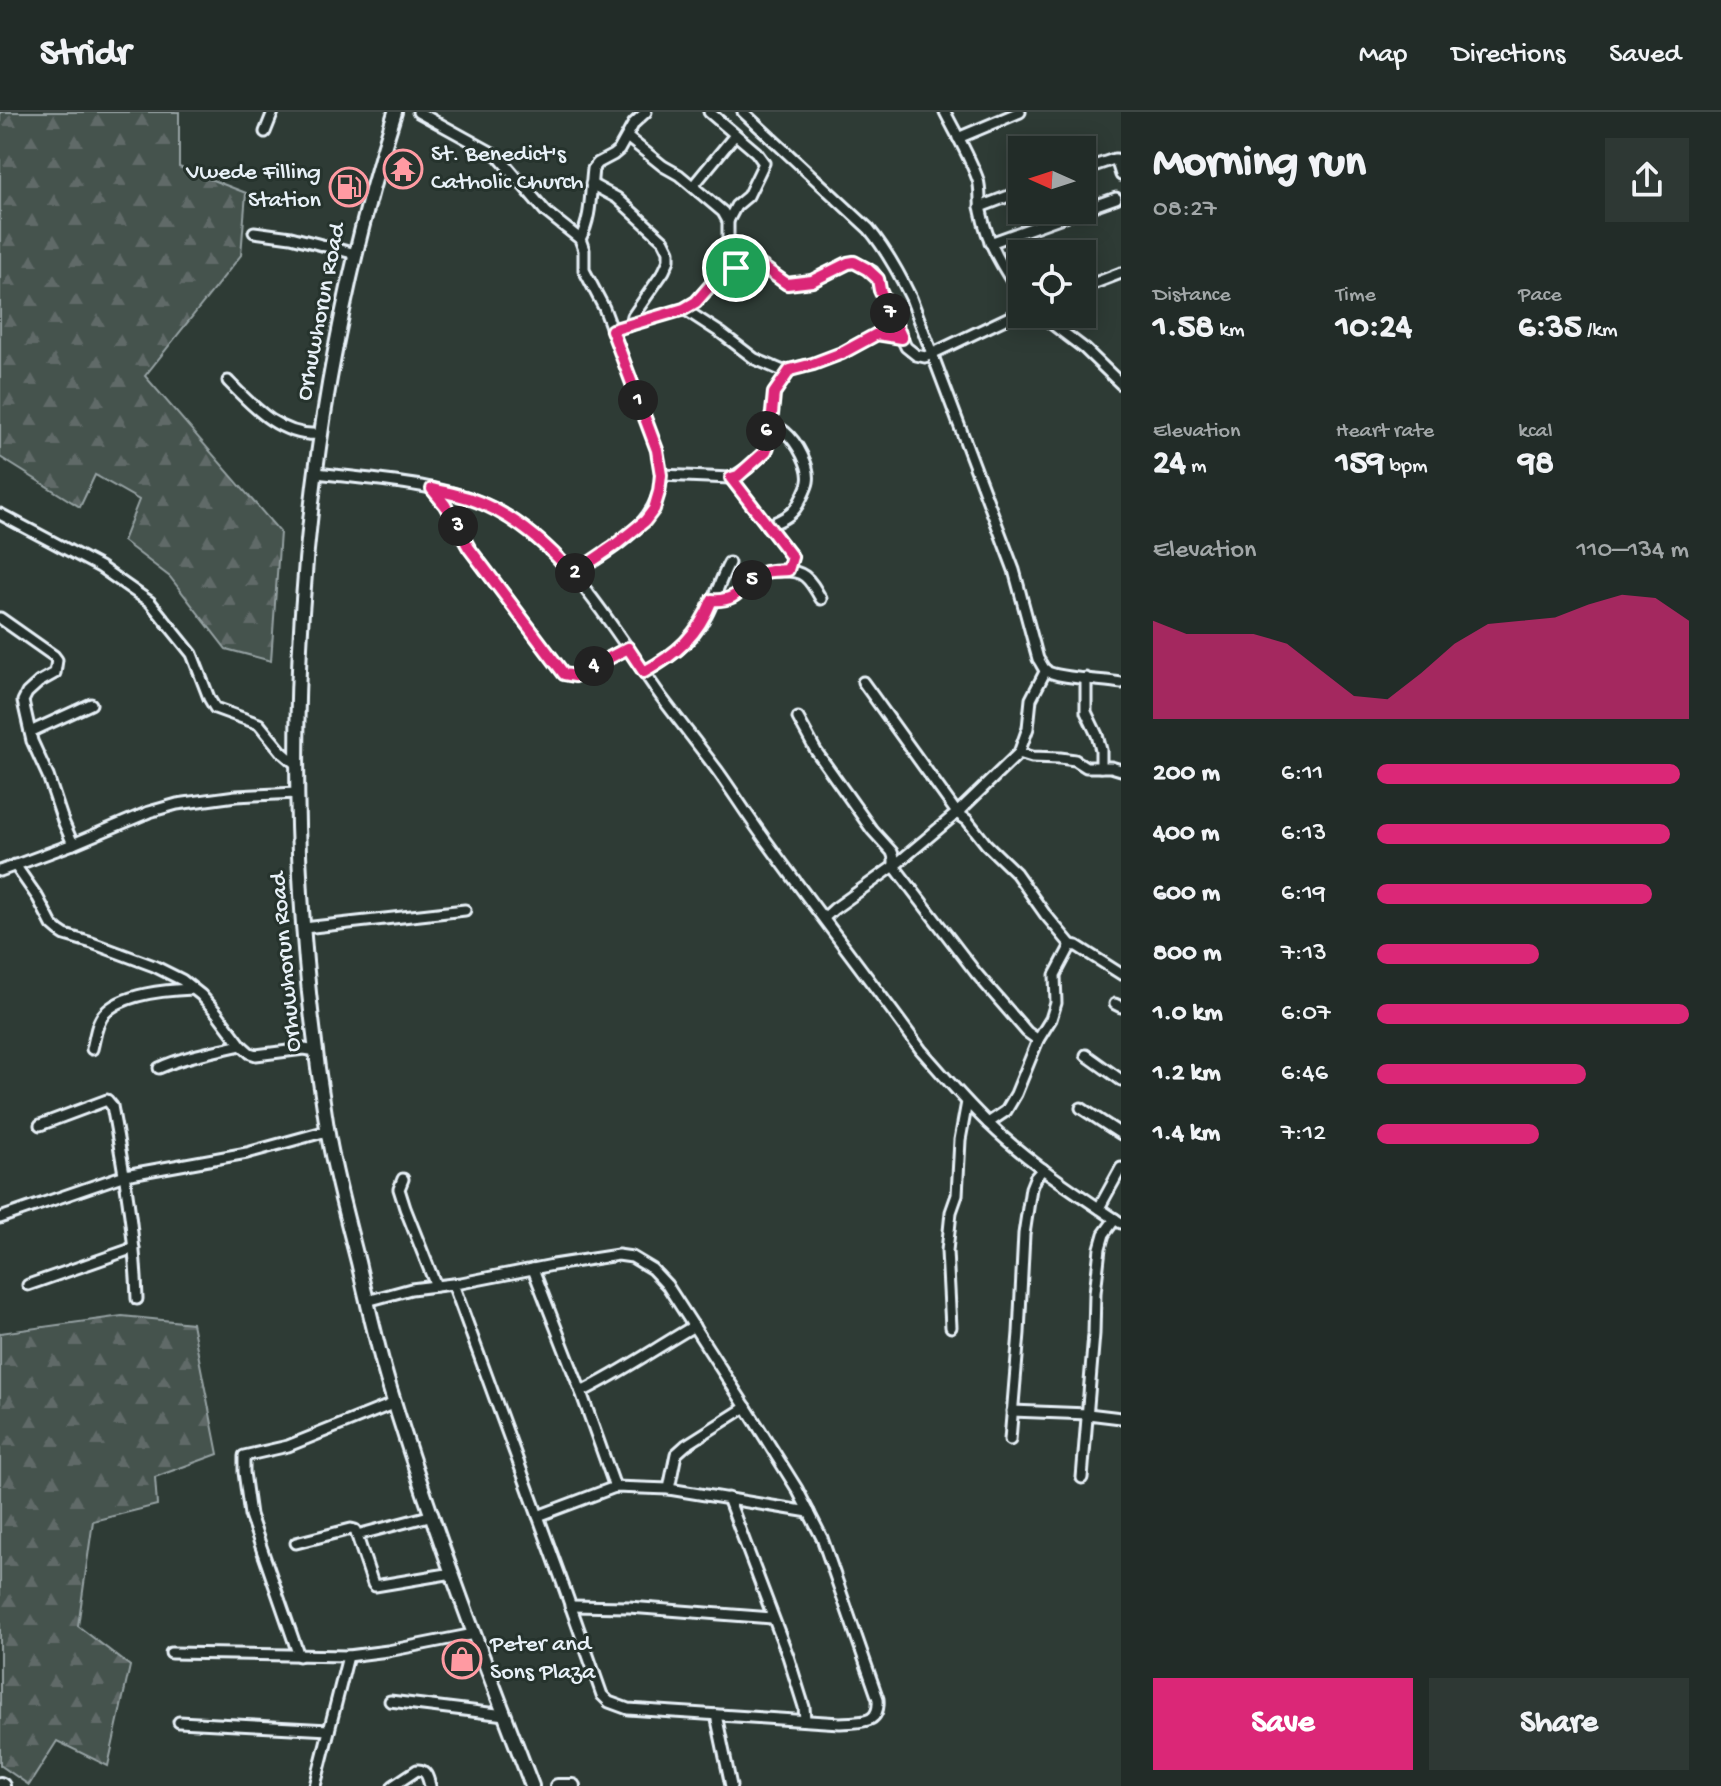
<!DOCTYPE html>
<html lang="en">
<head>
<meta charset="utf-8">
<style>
  :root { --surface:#222c28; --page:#2e3834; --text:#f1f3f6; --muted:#a2a7a8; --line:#3f4845; --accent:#db2777 }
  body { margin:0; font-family:"Gochi Hand",sans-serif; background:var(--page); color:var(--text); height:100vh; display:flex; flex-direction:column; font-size:30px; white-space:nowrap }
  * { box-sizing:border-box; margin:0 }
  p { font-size:26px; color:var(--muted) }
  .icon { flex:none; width:44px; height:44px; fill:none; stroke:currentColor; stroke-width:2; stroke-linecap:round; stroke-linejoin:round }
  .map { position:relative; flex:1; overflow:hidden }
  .sheet { display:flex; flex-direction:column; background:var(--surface); width:600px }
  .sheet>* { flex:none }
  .needle { width:52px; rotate:273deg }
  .controls { position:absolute; left:1008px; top:24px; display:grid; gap:16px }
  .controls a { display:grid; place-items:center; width:88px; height:88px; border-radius:0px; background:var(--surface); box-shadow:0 4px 20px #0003,0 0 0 2px var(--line); font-size:40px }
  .pin { position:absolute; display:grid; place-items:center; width:68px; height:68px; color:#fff; margin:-34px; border:4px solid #fff; border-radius:50%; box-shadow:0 2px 8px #0007 }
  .km { position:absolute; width:40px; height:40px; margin:-20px; border-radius:50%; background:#222; color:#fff; font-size:22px; line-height:40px; text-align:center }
  .round { display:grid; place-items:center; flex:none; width:84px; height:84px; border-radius:0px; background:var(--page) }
  .overview { display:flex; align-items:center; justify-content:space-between; height:136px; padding:0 32px }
  h1 { font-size:44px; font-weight:700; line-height:60px }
  .figures { display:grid; grid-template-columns:repeat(3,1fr); gap:12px; height:136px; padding:8px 32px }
  .figures div { display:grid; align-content:center }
  .figures b { font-size:34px; font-weight:700 }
  .figures small { font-size:22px; font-weight:400 }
  .figures p { font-size:22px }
  .chart { height:224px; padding:16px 32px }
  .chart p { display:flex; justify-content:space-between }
  .chart svg { width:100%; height:144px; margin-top:8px; fill:var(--accent); opacity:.7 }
  .button { display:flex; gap:16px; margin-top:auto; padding:16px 32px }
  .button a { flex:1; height:92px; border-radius:0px; background:var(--accent); color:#fff; font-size:32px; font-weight:700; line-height:92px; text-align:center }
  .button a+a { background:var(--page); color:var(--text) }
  ul { padding:0 32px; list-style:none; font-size:26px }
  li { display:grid; grid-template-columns:128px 96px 1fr; align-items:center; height:60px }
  li i { height:20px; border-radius:10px; background:var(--accent) }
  header { display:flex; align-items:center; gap:48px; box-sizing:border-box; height:112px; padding:0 40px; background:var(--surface); border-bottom:2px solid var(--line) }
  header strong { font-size:38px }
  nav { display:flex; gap:44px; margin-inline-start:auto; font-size:28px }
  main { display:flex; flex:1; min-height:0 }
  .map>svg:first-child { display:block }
  .forest { fill:url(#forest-firs); stroke:#96a2a3; stroke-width:2 }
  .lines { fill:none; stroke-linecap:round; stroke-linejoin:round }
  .street-casing { stroke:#e8f1f8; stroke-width:15 }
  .secondary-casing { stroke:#e8f1f8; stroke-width:18 }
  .primary-casing { stroke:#e8f1f8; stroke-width:20 }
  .street { stroke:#26332d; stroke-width:9 }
  .secondary { stroke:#26332d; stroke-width:12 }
  .primary { stroke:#26332d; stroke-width:14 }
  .route-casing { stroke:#fff; stroke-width:16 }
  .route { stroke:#db2777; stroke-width:10 }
  .labels { text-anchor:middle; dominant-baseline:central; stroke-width:6; stroke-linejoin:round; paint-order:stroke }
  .poi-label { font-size:24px; fill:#e8f1f8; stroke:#26332d; text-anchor:start }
  .street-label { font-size:24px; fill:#e8f1f8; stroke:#26332d }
</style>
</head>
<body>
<header>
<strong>Stridr</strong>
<nav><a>Map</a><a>Directions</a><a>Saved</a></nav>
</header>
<main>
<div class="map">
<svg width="1121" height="1674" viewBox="0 0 1121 1674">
  <defs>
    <pattern id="forest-firs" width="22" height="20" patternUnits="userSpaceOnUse" patternTransform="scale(2)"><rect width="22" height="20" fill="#45524e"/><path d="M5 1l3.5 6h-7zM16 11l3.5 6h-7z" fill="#606b68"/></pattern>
  </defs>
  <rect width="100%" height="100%" fill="#2e3b35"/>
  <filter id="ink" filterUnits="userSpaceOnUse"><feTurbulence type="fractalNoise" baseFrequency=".0125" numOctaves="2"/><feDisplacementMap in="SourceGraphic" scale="16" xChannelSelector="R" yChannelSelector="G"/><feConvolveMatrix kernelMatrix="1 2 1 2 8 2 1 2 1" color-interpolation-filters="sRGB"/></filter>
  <g filter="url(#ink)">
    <g class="forest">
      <polygon points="0,0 179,0 179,55 246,81 241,143 145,264 280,420 271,549 226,537 170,465 123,429 139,388 95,363 80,395 0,345"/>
      <polygon points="122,1204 192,1211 218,1342 155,1365 157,1393 93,1409 78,1514 130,1554 108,1654 57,1629 29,1673 0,1653 0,1221"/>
    </g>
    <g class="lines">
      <defs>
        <g id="street">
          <path d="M418,0L498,44L546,100L580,127L584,138V158L604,196L657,338C658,346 661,355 661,363C662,411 608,439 573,462"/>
          <polyline points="709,0 756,40 764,51 748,84 736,94 728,109"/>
          <path d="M743,0L869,117C887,139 899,161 911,186L1014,458L1038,547C1040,549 1043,556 1045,558C1054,566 1106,568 1121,571"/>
          <path d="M945,0C956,22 970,45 978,68C981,78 979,89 981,99C987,131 1004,158 1022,184"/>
          <polyline points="265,20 273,0"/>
          <polyline points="627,25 663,54 679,63 723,100 728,109 728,132 736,150 736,156"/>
          <polyline points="958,26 1020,0"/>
          <polyline points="1082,58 1114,47 1116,47 1121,63"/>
          <polyline points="591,72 617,86 664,129 669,139 669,148 664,159 633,204 631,213"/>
          <polyline points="693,74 735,23"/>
          <polyline points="980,95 1022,79"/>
          <polyline points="1082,98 1116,86"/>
          <polyline points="254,120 291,125 356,142"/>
          <path d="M580,127C592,106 590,80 593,57L598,51L613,43L619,38L634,11L646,0"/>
          <polyline points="990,131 1082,98"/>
          <polyline points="1082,176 1121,161"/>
          <polyline points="684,197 721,221 755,247 783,259 813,252 842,241 877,222 902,226"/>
          <polyline points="1039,202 1085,237 1121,272"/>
          <polyline points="612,218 684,197 696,190 710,174 736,156 756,150 787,172 812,169 848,151 854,150 873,160 878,167 880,178 906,235 916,243 925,245 1022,199"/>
          <path d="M228,269C254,296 282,326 322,322"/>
          <path d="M317,361C373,368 450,371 500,400C573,442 614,519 662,586C680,610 699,634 717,658C735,683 751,709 769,733C819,802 871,869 921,938C943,963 964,988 988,1011C1028,1050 1075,1080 1121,1111"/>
          <polyline points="661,363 731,366 748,356 766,339 768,334 766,320 772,302 774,281 790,258"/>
          <polyline points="731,366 792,445 788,458"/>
          <polyline points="432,377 445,393 469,436 564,562 575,564 628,536"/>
          <polyline points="0,402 100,455 150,490 192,542 209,586 215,596 259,612 282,640 297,653"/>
          <path d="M767,414C776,410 788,406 794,398C798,394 807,376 808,370C811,355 797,330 785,320C780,316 774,315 768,314"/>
          <path d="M712,488C745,490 742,466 766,460C768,459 776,459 778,459C804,457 809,466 821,487"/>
          <polyline points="0,506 54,544 57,548 55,561 39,570 27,581 23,589 32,629 48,664 63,709 73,732"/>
          <path d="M644,560C668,547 693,530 706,504C715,487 720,468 729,451"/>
          <polyline points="1086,566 1086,600 1097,623 1101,638 1101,655"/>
          <polyline points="863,570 957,701 1019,641 1032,645 1060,646 1075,648 1086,655 1111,655 1121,658"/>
          <polyline points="798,606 816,639 872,718 892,740 894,746 894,754 976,861 1027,920 1038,928"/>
          <polyline points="30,620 91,592"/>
          <polyline points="1019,641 1028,616 1031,587 1046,558"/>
          <polyline points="15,753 38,786 52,813 59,819 65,823 92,831 154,854 182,868 201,883 217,901 241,933 250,941 256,943 304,937 317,939"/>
          <polyline points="0,759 73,732 149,700 177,692 236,684 297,681"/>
          <polyline points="824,806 834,797 894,754 957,701 967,708 986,732 1016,761 1045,802 1071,833"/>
          <polyline points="304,816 465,798"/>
          <polyline points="1115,892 1121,895"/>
          <path d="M92,937C95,926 96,911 104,902C122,881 167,878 193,877"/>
          <polyline points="1086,943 1121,968"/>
          <path d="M159,956C185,944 212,940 241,933"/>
          <polyline points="1081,996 1121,1022"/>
          <polyline points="988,1011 1006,999 1016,982 1038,928 1051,907 1056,891 1055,863 1071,833 1077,834 1121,862"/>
          <path d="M40,1013L107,988L112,994C124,1058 135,1122 137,1187"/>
          <polyline points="403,1067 399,1077 405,1096 436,1174"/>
          <polyline points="1099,1096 1121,1056"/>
          <polyline points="0,1106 125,1063 247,1041 327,1019"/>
          <polyline points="533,1157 581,1280 615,1375"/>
          <polyline points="28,1173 134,1136"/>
          <path d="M367,1189L411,1177L461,1171L553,1153L618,1143L632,1145L652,1157L667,1173L749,1300L797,1377L822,1426L878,1587C880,1614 860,1609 840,1611L628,1597L609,1590L602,1583L560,1464L453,1172"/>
          <polyline points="951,1215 947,1139 951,1100 957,1083 960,1028 967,990"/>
          <path d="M581,1280C620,1261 656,1236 694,1214"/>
          <polyline points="1012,1299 1088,1302 1121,1306"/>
          <polyline points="1010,1328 1019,1221 1024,1122 1031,1076 1035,1066 1043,1057"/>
          <polyline points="1082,1366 1094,1222 1095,1181 1100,1136 1104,1122 1115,1107"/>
          <polyline points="669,1377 676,1342 686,1333 746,1295"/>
          <polyline points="728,1386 788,1544 804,1595 805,1608"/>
          <polyline points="538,1404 615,1375 669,1377 809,1400"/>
          <polyline points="357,1423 433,1403"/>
          <polyline points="296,1431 351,1417 355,1418 373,1472 375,1474 453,1461"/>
          <polyline points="570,1494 629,1495 772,1506"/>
          <polyline points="171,1541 348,1544 388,1539 474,1522"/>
          <polyline points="299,1544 250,1403 244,1360 244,1344 288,1334 395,1291"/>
          <polyline points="390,1589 505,1603"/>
          <polyline points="716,1603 731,1674"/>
          <polyline points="179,1610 329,1618"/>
          <polyline points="315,1674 348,1544"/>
          <path d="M393,1674L417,1658C426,1657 428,1666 430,1674"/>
        </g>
        <g id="secondary">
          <path d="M395,0C292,326 272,679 327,1016C334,1061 347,1106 358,1150C367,1189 376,1229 387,1267C429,1405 480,1540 532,1674"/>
          <polyline points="557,1674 573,1674"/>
        </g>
        <polyline id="primary" points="0,1673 2,1674"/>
      </defs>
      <use href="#street" class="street-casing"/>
      <use href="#secondary" class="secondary-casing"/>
      <use href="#primary" class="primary-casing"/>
      <use href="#street" class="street"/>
      <use href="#secondary" class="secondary"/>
      <use href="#primary" class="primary"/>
    </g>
  </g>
  <g class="lines" filter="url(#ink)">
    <defs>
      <path id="route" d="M756,150L787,172L812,169L848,151L854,150L867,157L878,167L880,178L902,226L877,222L842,241L813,252L790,258L774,281L772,302L766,320L768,334L766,339L738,364L731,366L792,445L788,458C780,459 770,458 762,461C740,471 742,490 712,488C698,523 677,542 644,560L628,536L575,564L564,562L469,436L445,393L432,377C444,380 456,382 468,386C510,400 544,429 573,462L614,434L645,409L654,397L659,380L661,363L657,338L612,218L684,197L696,190L710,174L736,156Z"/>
    </defs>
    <use href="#route" class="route-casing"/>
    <use href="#route" class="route"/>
  </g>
  <defs>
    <symbol id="temple-ring" viewBox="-11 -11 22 22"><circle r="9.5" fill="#26332d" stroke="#ff9aa2" stroke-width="1.5"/><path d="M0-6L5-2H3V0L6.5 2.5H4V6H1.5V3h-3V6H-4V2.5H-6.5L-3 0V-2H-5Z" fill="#ff9aa2"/></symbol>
    <symbol id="fuel-ring" viewBox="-11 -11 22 22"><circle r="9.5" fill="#26332d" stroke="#ff9aa2" stroke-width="1.5"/><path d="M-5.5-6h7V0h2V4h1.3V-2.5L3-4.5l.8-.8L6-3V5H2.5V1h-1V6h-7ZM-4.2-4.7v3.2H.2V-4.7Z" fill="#ff9aa2"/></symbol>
    <symbol id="shop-ring" viewBox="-11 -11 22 22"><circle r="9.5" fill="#26332d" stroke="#ff9aa2" stroke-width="1.5"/><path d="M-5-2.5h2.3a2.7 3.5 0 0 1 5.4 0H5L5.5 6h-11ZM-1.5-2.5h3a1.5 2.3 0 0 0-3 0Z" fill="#ff9aa2"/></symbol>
  </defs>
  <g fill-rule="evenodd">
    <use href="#temple-ring" x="381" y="35" width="44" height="44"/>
    <use href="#fuel-ring" x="327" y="53" width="44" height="44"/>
    <use href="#shop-ring" x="440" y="1525" width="44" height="44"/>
  </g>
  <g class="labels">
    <g class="poi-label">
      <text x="431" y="43">St. Benedict's<tspan x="431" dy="28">Catholic Church</tspan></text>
      <text x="321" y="61" text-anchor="end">Vwede Filling<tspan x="321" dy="28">Station</tspan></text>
      <text x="490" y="1533">Peter and<tspan x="490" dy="28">Sons Plaza</tspan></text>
    </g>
    <g class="street-label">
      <text transform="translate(322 200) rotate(-79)">Orhuwhorun Road</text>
      <text transform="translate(287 850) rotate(-95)">Orhuwhorun Road</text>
    </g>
  </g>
</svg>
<div class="controls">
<a><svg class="needle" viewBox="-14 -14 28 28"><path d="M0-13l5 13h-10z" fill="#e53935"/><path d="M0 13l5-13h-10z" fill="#a2a7a8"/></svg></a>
<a><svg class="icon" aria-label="locate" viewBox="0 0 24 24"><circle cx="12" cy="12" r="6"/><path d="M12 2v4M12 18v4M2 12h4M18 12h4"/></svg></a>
</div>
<div class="pin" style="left:736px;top:156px;background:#1e9e55"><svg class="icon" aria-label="arrive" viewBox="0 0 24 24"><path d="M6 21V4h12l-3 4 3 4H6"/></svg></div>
<b class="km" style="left:638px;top:288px">1</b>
<b class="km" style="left:575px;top:461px">2</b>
<b class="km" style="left:458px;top:414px">3</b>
<b class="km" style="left:594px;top:554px">4</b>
<b class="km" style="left:752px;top:468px">5</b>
<b class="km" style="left:766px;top:319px">6</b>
<b class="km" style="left:890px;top:201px">7</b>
</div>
<section class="sheet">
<div class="overview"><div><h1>Morning run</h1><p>08:27</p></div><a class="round"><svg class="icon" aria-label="share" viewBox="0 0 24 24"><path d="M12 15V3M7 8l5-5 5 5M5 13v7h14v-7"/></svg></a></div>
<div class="figures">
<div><p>Distance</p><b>1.58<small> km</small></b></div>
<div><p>Time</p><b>10:24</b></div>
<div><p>Pace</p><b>6:35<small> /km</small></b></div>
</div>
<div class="figures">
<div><p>Elevation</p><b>24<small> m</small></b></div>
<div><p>Heart rate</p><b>159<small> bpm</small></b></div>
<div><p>kcal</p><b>98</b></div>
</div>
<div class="chart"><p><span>Elevation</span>110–134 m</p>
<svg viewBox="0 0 160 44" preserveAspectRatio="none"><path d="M0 44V14L10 18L20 18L30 18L40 21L50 29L60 37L70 38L80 30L90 21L100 15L110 14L120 13L130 9L140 6L150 7L160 14V44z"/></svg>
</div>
<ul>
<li><b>200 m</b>6:11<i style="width:97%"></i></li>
<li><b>400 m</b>6:13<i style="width:94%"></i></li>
<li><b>600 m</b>6:19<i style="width:88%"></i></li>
<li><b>800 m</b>7:13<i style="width:52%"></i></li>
<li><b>1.0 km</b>6:07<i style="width:100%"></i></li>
<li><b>1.2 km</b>6:46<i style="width:67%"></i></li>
<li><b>1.4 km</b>7:12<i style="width:52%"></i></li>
</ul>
<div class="button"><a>Save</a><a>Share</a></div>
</section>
</main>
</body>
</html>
